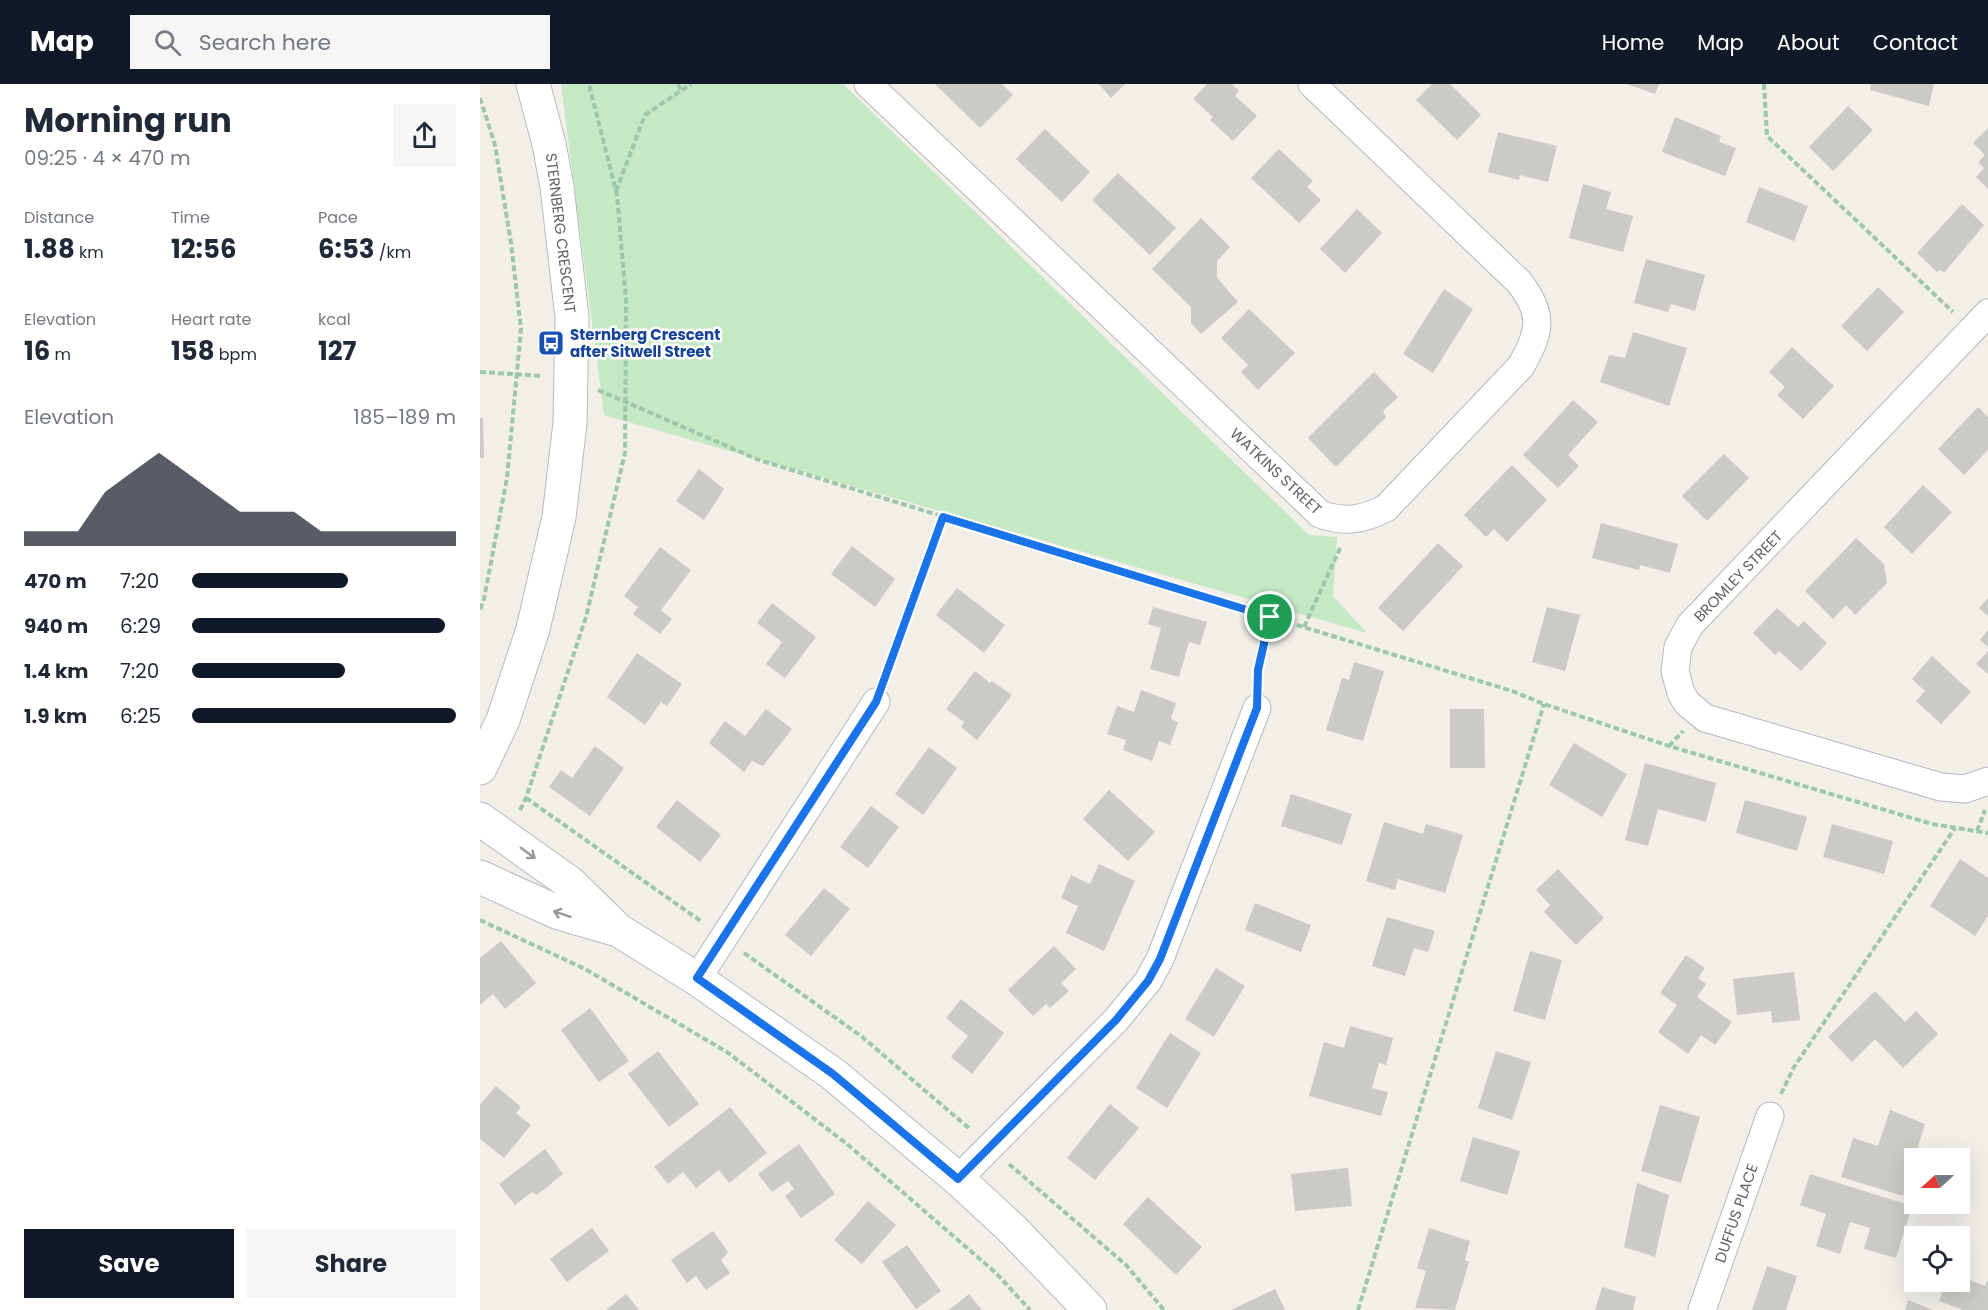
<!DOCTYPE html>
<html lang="en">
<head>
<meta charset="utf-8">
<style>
  :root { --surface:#fff; --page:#f6f6f7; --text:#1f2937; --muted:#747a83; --accent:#111827 }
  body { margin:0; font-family:Poppins,sans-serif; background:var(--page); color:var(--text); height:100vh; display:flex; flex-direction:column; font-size:22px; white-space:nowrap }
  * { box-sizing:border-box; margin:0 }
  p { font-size:20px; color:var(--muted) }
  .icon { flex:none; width:33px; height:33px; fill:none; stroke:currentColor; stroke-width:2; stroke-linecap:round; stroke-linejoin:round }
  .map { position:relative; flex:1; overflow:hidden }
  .drawer { display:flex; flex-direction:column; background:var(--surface); width:480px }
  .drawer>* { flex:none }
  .needle { width:39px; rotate:249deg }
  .buttons { position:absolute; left:1424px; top:1064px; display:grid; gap:12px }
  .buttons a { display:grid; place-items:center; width:66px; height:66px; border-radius:0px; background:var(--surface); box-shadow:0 6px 24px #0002; font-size:30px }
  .pin { position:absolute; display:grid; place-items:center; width:51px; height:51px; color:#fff; margin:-26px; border:3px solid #fff; border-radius:50%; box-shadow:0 2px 6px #0007 }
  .round { display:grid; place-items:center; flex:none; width:63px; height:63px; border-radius:0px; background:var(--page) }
  .overview { display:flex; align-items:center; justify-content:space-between; height:102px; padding:0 24px }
  h1 { font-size:33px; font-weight:700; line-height:45px }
  .figures { display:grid; grid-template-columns:repeat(3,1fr); gap:9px; height:102px; padding:6px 24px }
  .figures div { display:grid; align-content:center }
  .figures b { font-size:26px; font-weight:700 }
  .figures small { font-size:16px; font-weight:400 }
  .figures p { font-size:16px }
  .chart { height:168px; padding:12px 24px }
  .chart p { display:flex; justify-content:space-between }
  .chart svg { width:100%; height:108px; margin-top:6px; fill:var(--accent); opacity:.7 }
  .cta { display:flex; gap:12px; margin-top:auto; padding:12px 24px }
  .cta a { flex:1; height:69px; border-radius:0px; background:var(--accent); color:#fff; font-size:24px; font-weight:700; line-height:69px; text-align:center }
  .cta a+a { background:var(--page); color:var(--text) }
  ul { padding:0 24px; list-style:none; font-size:20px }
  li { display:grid; grid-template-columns:96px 72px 1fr; align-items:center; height:45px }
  li i { height:15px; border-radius:8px; background:var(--accent) }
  header { display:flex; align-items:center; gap:36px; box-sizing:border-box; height:84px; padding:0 30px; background:var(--accent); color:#fff }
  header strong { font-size:28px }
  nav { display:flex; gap:33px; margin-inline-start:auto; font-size:21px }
  .search { width:420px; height:54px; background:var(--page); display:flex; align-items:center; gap:15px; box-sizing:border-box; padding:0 21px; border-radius:0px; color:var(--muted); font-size:22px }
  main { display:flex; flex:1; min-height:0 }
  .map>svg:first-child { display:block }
  .green { fill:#c5e8c5 }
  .building { fill:#cccac5 }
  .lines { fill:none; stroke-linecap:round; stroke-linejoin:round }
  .street-casing { stroke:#b5b8bc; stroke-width:29 }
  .secondary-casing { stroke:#b6babf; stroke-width:35 }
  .path { stroke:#9cc7a9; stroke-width:4; stroke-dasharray:6 3; stroke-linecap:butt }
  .street { stroke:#fff; stroke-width:27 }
  .secondary { stroke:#fff; stroke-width:33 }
  .oneway { stroke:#979a9d }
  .route-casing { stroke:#fff; stroke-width:12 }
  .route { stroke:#1a73e8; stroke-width:8 }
  .labels { text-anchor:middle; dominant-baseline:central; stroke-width:5; stroke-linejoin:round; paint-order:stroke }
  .street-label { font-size:15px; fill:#5f6368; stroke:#fff }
  .transit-label { font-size:15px; font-weight:bold; fill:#164399; stroke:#fff; text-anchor:start }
</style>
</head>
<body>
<header>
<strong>Map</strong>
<div class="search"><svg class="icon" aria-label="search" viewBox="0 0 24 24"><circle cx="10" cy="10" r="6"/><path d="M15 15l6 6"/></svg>Search here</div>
<nav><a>Home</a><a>Map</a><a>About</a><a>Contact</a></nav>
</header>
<main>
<section class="drawer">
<div class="overview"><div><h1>Morning run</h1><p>09:25 · 4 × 470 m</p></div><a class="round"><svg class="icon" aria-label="share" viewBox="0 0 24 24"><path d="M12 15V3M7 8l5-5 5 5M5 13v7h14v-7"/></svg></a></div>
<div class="figures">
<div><p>Distance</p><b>1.88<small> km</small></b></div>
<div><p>Time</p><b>12:56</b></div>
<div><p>Pace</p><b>6:53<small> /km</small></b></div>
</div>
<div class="figures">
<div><p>Elevation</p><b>16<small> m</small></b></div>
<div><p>Heart rate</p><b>158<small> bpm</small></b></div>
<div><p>kcal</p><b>127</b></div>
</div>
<div class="chart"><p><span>Elevation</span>185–189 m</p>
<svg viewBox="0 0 160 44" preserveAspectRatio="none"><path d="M0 44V38L10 38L20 38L30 22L40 14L50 6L60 14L70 22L80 30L90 30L100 30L110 38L120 38L130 38L140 38L150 38L160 38V44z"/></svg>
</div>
<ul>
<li><b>470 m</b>7:20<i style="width:59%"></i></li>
<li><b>940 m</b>6:29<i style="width:96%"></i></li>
<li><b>1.4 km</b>7:20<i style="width:58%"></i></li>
<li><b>1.9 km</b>6:25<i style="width:100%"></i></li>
</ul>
<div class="cta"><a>Save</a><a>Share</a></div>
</section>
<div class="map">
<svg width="1508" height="1226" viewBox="0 0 1508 1226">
  <rect width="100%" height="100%" fill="#f1efe8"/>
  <polygon class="green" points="81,0 363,0 829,451 857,453 853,512 887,549 124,331"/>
  <g class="building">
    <polygon points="455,0 522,0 533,11 500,44"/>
    <polygon points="619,0 645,0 631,14"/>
    <polygon points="727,0 752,0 759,7 755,12 777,32 753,57 730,36 733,33 713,15"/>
    <polygon points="952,0 970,0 1001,31 977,56 936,16"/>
    <polygon points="1147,0 1179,0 1175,10"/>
    <polygon points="1391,0 1454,0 1449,22 1390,6"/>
    <polygon points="1368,22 1393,46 1353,87 1329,63"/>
    <polygon points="1195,33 1241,52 1239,58 1256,64 1245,92 1182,68"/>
    <polygon points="1508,44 1508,105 1496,93 1504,84 1498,78 1505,71 1493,59"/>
    <polygon points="565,45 610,88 582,118 536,75"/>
    <polygon points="1018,48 1077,62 1068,98 1040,91 1039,96 1008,88"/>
    <polygon points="799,65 833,97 827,103 841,116 819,139 771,94"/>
    <polygon points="638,89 696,144 670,171 612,116"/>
    <polygon points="1103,100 1131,108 1126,125 1153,132 1143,168 1089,154"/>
    <polygon points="1279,103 1328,122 1314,157 1266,138"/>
    <polygon points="1482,120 1504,141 1464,189 1460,186 1457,188 1437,169"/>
    <polygon points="877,125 902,149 865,189 840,165"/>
    <polygon points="721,134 750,163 737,177 737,194 758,218 721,250 711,239 711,223 672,185"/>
    <polygon points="1166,175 1225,191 1215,227 1191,220 1188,228 1154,219"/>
    <polygon points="1398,203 1424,228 1387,267 1361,242"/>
    <polygon points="964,205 993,225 953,289 923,270"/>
    <polygon points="769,225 815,269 778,306 761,288 768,281 741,254"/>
    <polygon points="1153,248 1207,264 1189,322 1120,298 1129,271 1145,274"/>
    <polygon points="1312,263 1354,302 1323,335 1297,311 1305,303 1289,288"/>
    <polygon points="894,288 918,313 903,327 906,333 856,383 828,354"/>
    <polygon points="1093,316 1118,338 1088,371 1099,382 1078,404 1043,371"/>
    <polygon points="1498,323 1508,333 1508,366 1484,391 1458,365"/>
    <polygon points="0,334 3,334 4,374 0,374"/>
    <polygon points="1244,370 1269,394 1227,437 1202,412"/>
    <polygon points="1032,381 1067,416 1027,458 1014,445 1006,453 984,431"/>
    <polygon points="219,385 244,405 224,436 196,417"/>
    <polygon points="1443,401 1472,428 1432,470 1404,443"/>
    <polygon points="1121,439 1198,460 1190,489 1160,481 1159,486 1112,474"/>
    <polygon points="1376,454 1404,480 1407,499 1375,531 1366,521 1353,535 1325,507"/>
    <polygon points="958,459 983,482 923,547 898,524"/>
    <polygon points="372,462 415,495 395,523 351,490"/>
    <polygon points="180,463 211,486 181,526 192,535 180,550 153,530 158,523 144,512"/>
    <polygon points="477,504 525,541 504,569 456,531"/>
    <polygon points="1508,514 1508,532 1499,524"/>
    <polygon points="292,519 336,553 305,594 286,580 302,558 277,539"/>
    <polygon points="673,523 727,538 720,561 709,558 699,593 670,585 681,544 668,540"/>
    <polygon points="1067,523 1100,531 1085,587 1052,578"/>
    <polygon points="1297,524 1318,543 1324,537 1347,559 1321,587 1299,567 1295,571 1273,549"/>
    <polygon points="1508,546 1508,563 1500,556"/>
    <polygon points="1508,567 1508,590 1496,580"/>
    <polygon points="157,569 202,600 187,622 181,618 165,641 127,613"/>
    <polygon points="1452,572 1491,608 1461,640 1436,617 1445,607 1432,595"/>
    <polygon points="874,578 904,587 883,657 846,646 862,594 869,596"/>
    <polygon points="495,587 510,599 512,597 532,611 497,656 481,643 484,638 466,625"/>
    <polygon points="661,606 696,619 691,635 698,638 690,661 679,657 672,677 643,666 646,656 627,650 637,622 654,628"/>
    <polygon points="286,625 312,645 283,682 272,677 264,688 229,659 245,637 265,652"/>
    <polygon points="970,625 1004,625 1005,684 970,684"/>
    <polygon points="1094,659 1147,690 1122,733 1069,701"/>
    <polygon points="115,662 144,684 110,732 69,703 81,686 92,694"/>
    <polygon points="449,663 477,684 443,731 415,710"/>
    <polygon points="1165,679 1236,699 1226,738 1178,725 1168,762 1145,756"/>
    <polygon points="629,706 675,748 648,777 603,735"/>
    <polygon points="811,710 872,730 862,761 801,742"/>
    <polygon points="197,716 241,751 220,778 176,743"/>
    <polygon points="1265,716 1327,733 1317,767 1256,749"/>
    <polygon points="391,722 419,743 388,784 360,763"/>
    <polygon points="904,738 943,750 946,740 983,751 965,809 918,795 915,806 886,797"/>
    <polygon points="1352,740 1413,757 1404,790 1343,773"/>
    <polygon points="1480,775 1508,794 1508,832 1495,852 1450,822"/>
    <polygon points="619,780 655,797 624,867 586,849 598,822 581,814 591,791 610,800"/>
    <polygon points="1078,785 1124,834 1096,861 1064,828 1070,821 1056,806"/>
    <polygon points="344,804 370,825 331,872 305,851"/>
    <polygon points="775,819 831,841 821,868 765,846"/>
    <polygon points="907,833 955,847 948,868 934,864 925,892 892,882"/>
    <polygon points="21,857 56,899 25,925 13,910 0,921 0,874"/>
    <polygon points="574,862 596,885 581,899 589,907 570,924 566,920 553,932 528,906"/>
    <polygon points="1050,867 1082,876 1065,936 1033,927"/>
    <polygon points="1206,871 1225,884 1218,894 1226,900 1217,913 1252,938 1235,961 1221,951 1208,970 1178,948 1197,921 1180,909"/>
    <polygon points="736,884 765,902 734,953 705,935"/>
    <polygon points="1314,888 1320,936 1292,939 1291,927 1257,931 1253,895"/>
    <polygon points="1395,907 1425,938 1436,927 1458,950 1423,984 1395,955 1372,978 1348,953"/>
    <polygon points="481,915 524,949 492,990 471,973 488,952 466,934"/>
    <polygon points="110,924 149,977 119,998 81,946"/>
    <polygon points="870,942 913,954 906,981 899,979 892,1004 908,1008 901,1032 829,1012 844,958 864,964"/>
    <polygon points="690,949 721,969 687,1024 656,1004"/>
    <polygon points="178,967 219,1020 189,1043 148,990"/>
    <polygon points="1016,967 1051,978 1032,1036 998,1024"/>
    <polygon points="16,1002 41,1023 36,1029 51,1041 24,1074 0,1055 0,1021"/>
    <polygon points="630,1020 659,1044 615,1096 587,1074"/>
    <polygon points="1180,1021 1220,1033 1201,1099 1161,1087"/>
    <polygon points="250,1023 287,1069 249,1099 239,1086 216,1104 203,1088 188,1100 174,1083"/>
    <polygon points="1410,1026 1445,1040 1423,1112 1361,1093 1373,1054 1398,1062"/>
    <polygon points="993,1053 1040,1067 1027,1111 980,1097"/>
    <polygon points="319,1060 355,1110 321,1134 305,1112 314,1105 308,1097 292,1108 278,1090"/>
    <polygon points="65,1065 83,1090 57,1111 52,1108 35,1121 19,1100"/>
    <polygon points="868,1084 872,1122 815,1127 811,1090"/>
    <polygon points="1330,1090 1432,1122 1416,1174 1384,1165 1390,1144 1370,1138 1360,1170 1336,1162 1346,1130 1320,1121"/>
    <polygon points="1157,1099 1189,1111 1175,1173 1144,1163"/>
    <polygon points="668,1113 722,1163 696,1191 643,1140"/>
    <polygon points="388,1117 416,1141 382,1180 354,1156"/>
    <polygon points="112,1144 129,1167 87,1198 70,1175"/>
    <polygon points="949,1144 990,1157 985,1176 989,1178 975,1226 935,1224 946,1187 937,1184"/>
    <polygon points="233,1147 248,1168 241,1176 250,1189 226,1206 216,1192 207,1199 191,1176"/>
    <polygon points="427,1161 461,1207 436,1225 402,1178"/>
    <polygon points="1287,1182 1317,1192 1306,1226 1272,1226"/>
    <polygon points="1479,1192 1505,1202 1508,1195 1508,1226 1483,1226 1459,1217 1467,1197 1479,1197"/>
    <polygon points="1122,1203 1156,1213 1153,1226 1115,1226"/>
    <polygon points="795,1205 805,1226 751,1226"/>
    <polygon points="146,1210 159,1226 126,1226"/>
    <polygon points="489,1210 502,1226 469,1226"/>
    <polygon points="1428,1216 1453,1226 1425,1226"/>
  </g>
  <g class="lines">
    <defs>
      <g id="street">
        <path d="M388,0L840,430C864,439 883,436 906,424L1041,282C1061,247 1064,230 1039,198L832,0"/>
        <polyline points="1508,229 1210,541 1198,563 1195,587 1201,609 1207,619 1225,634 1461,703 1485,705 1508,697"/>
        <polyline points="217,895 396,618"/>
        <polyline points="478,1095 636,936 668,897 680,875 777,624"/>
        <polyline points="1222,1226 1290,1032"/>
      </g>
      <g id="secondary">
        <polyline points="0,684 23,636 53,545 79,433 90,339 92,233 77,103 69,60 53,0"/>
        <polyline points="0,735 90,799 138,846 217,895 353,990 478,1095 532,1145 610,1226"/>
        <polyline points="0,793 79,829 134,845"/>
      </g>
    </defs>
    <use href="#street" class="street-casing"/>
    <use href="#secondary" class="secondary-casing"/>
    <g class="path">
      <polyline points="198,0 201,7"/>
      <polyline points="1284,0 1287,52 1473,228"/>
      <polyline points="0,14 15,61 31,159 41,245 27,394 4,515 0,526"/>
      <polyline points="136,107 165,31 211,0"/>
      <polyline points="0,288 63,292"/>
      <polyline points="118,306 279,376 1032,607 1064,620 1189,662 1452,740 1508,749"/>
      <polyline points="824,543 861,462"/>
      <polyline points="404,595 463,433"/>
      <polyline points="777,599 778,586 790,533"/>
      <polyline points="1189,662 1203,647"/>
      <polyline points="46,714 222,838"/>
      <polyline points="40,726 46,714 106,533 145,369 146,216 137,111 109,0"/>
      <polyline points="1497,747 1505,726"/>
      <polyline points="0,836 105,885 247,968 367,1060 516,1189 550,1226"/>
      <polyline points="264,869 381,952 490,1045"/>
      <polyline points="1301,1010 1314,983 1475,744"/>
      <polyline points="529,1080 646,1181 684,1226"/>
      <polyline points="878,1226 1064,620"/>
    </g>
    <use href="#street" class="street"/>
    <use href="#secondary" class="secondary"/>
  </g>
  <defs><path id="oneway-shaft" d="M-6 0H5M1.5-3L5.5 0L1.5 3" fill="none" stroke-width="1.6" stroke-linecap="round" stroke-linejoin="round" transform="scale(1.5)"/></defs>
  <g class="oneway">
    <use href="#oneway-shaft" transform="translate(48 769) rotate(36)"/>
    <use href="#oneway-shaft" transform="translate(82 830) rotate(-161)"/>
  </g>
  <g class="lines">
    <defs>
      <polygon id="route" points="463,433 790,533 778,586 777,624 680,875 668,897 636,936 478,1095 353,990 217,894 396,618"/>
    </defs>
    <use href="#route" class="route-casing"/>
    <use href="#route" class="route"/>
  </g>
  <defs>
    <symbol id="bus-square" viewBox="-11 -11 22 22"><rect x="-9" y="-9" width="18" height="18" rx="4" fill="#1a4fb4" stroke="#fff"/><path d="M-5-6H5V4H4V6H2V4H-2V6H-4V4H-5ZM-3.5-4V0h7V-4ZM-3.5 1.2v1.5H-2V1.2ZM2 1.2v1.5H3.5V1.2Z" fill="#fff"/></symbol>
  </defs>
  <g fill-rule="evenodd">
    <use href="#bus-square" x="56" y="244" width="30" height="30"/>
  </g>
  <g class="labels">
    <g class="street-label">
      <text transform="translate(81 149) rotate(83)">STERNBERG CRESCENT</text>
      <text transform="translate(796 387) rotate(43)">WATKINS STREET</text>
      <text transform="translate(1258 492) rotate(-46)">BROMLEY STREET</text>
      <text transform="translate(1256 1129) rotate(-71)">DUFFUS PLACE</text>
    </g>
    <g class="transit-label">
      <text x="90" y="250">Sternberg Crescent<tspan x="90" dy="17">after Sitwell Street</tspan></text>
    </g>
  </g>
</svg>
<div class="buttons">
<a><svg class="needle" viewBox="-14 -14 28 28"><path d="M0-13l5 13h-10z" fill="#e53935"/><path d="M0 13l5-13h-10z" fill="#747a83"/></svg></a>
<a><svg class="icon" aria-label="locate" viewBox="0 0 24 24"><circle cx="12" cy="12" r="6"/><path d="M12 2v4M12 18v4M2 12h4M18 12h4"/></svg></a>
</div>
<div class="pin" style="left:790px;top:533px;background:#1e9e55"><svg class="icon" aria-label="arrive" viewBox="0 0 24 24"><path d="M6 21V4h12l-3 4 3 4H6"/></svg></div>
</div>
</main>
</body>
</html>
